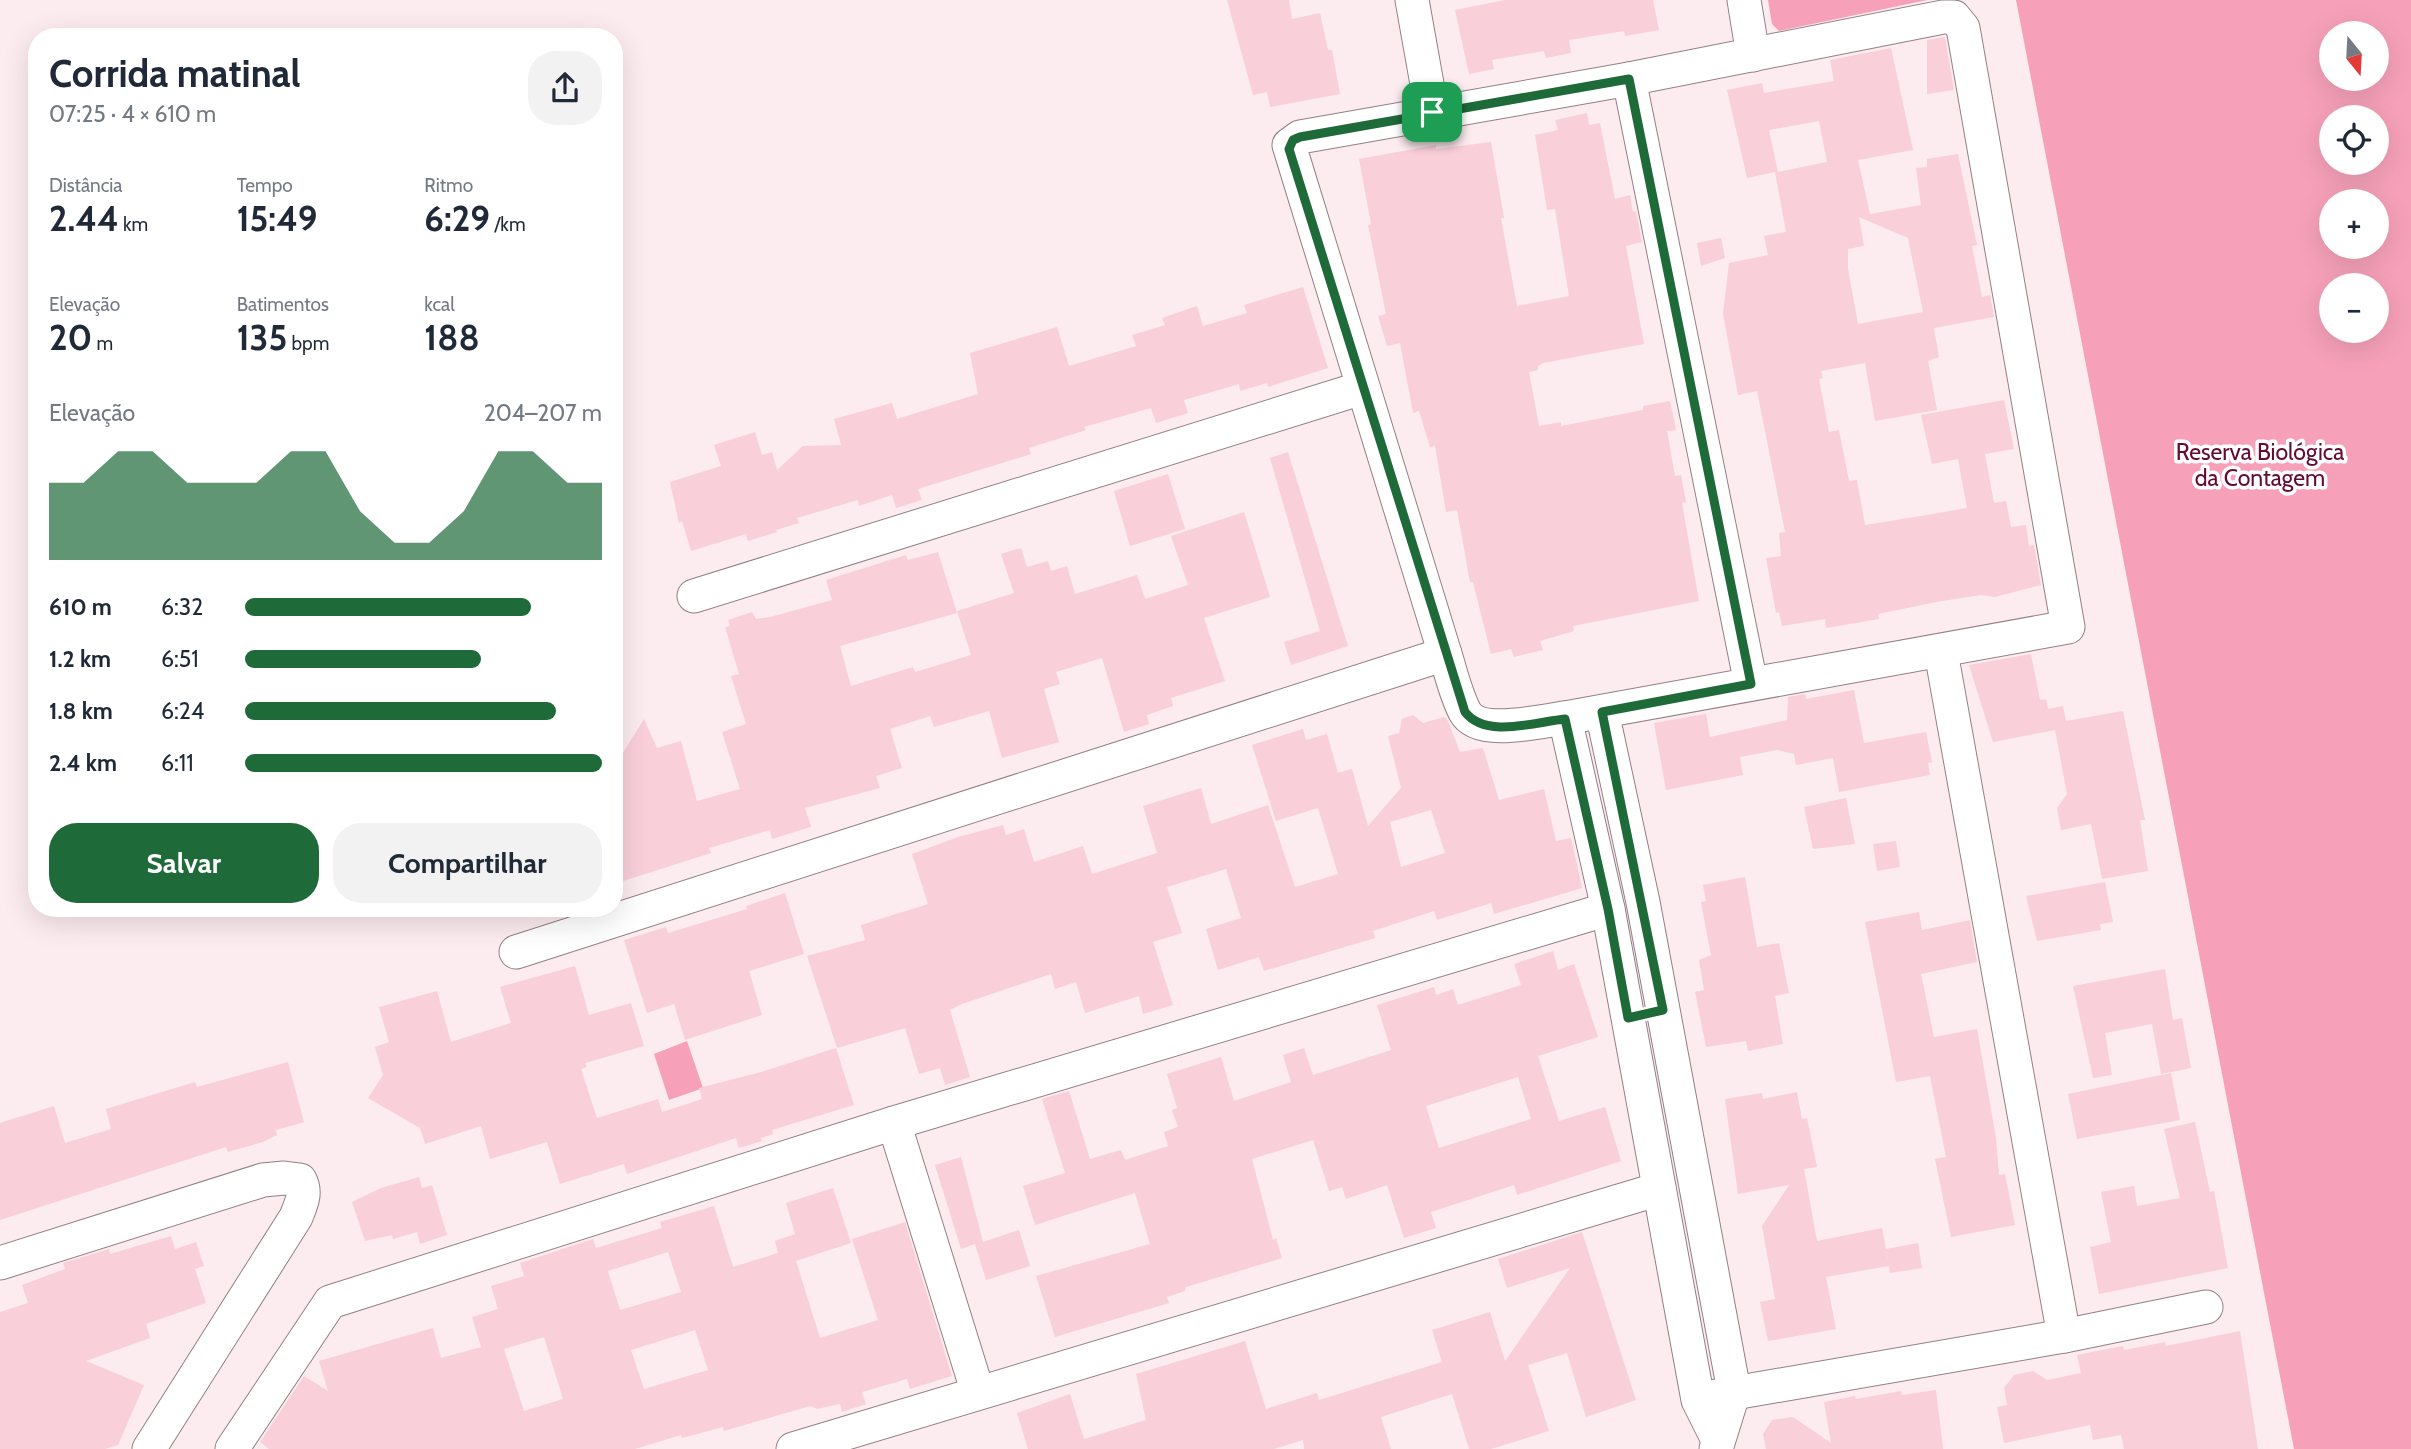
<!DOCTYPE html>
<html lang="pt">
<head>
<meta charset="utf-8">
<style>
  :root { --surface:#fff; --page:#f2f2f3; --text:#1f2937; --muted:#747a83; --accent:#1e6a39 }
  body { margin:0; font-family:Cabin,sans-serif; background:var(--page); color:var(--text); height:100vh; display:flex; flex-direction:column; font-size:26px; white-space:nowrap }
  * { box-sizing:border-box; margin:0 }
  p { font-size:23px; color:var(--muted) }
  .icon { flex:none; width:38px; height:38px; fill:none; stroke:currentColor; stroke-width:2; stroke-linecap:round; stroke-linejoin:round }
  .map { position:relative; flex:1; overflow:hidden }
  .panel { position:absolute; left:28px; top:28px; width:595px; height:889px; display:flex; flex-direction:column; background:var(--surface); border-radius:28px; box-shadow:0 7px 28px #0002 }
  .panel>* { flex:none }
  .needle { width:46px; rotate:162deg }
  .tools { position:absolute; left:2319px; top:21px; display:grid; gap:14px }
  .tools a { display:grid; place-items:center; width:70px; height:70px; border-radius:50%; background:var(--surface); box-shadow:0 7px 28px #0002; font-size:35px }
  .pin { position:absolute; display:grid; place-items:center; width:60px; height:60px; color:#fff; margin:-30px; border-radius:14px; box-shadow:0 4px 10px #0006 }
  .round { display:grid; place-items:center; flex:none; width:74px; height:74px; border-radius:28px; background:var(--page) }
  .head { display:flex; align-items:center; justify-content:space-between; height:119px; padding:0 21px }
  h1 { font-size:38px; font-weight:700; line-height:52px }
  .figures { display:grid; grid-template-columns:repeat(3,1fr); gap:10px; height:119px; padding:7px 21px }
  .figures div { display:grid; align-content:center }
  .figures b { font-size:35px; font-weight:700 }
  .figures small { font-size:19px; font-weight:400 }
  .figures p { font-size:19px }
  .chart { height:196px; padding:14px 21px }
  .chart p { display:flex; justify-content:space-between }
  .chart svg { width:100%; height:126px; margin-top:7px; fill:var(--accent); opacity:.7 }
  .cta { display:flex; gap:14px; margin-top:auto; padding:14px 21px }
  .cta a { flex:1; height:80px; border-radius:28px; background:var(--accent); color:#fff; font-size:28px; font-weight:700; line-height:80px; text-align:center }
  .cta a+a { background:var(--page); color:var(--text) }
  ul { padding:0 21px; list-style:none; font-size:23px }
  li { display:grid; grid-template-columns:112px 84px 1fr; align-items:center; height:52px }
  li i { height:18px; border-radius:9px; background:var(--accent) }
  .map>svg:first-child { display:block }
  .green { fill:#f6a1b9; fill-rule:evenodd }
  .building { fill:#f9cfda; fill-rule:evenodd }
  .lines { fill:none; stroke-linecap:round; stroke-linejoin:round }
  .minor-casing { stroke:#938084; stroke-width:35 }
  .minor { stroke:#fff; stroke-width:33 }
  .route-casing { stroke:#fff; stroke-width:14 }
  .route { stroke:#1e6a39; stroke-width:9 }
  .labels { text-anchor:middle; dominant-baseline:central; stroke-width:7; stroke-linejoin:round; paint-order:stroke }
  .park-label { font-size:23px; fill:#640b32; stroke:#fff }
</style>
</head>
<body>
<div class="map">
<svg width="2411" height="1449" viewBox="0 0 2411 1449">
  <rect width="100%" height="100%" fill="#fcebef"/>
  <g class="green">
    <polygon points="1768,0 1927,0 1779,31 1772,24"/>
    <path d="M2016,0H2411V1449H2294ZM2331,33H2376V79H2331ZM2331,117H2376V163H2331ZM2376,201V247H2331V201ZM2331,285H2376V331H2331Z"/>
    <polygon points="687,1041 703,1088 669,1100 654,1054"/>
  </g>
  <g class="building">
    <polygon points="1227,0 1289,0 1292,19 1320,13 1328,50 1332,50 1340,94 1270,107 1267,92 1253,95"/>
    <polygon points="1505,0 1653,0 1659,30 1625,36 1624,31 1569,40 1571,53 1546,58 1544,51 1492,60 1494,69 1469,74 1455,10"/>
    <polygon points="1945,37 1954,90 1927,94 1927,40"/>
    <path d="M1891,48L1913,150L1858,160L1870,214L1921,205L1916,168L1927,167V159L1958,154L1977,245L1972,246L1982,297L1990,295L1994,317L1934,328L1939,357L1928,361L1937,410L1875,421L1865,363L1821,371L1823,378L1819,379L1829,432L1839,430L1849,481L1857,480L1865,525L1921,516L1967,508L1958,459L1932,464L1921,415L2004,400L2014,449L1985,454L1994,503L2006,501L2011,527L2026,525L2029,546L2034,545L2041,585L1995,597L1981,595L1936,602L1878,614L1879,619L1826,628L1825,619L1782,626L1779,612L1776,613L1766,558L1781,556L1779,533L1785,532L1757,391L1738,395L1723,314L1729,263L1768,255L1764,236L1786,232L1775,172L1747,178L1727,90L1762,83L1764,93L1834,81L1830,60ZM1819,121L1827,162L1778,172L1769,130ZM1859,217L1908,238L1923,312L1858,324L1848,269V249L1864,246Z"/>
    <polygon points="1587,113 1589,125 1600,123 1615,199 1630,195 1633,212 1636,211 1642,242 1626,246 1644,344 1543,363 1538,366 1538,370 1529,372 1539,426 1561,422 1561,426 1643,410 1643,406 1670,401 1676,430 1667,431 1675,476 1681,475 1686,502 1682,503 1699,601 1573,626 1574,631 1540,641 1543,650 1514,657 1511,649 1491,654 1473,582 1470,582 1457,510 1446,512 1435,446 1430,447 1419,411 1413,413 1400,343 1387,346 1378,316 1386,314 1368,225 1371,224 1359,159 1436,145 1436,149 1491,142 1504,218 1501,218 1517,306 1569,296 1555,209 1547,210 1535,135 1558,130 1555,120"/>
    <polygon points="1721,238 1725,258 1701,266 1697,243"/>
    <polygon points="1303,287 1328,368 1268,387 1267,383 1240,391 1239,384 1184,400 1188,413 1156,423 1151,408 1084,427 1086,430 1029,448 1031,454 918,489 922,500 896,508 892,495 859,506 858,500 797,518 799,523 776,530 777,532 748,541 746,534 691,551 682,521 679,523 670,482 721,466 714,445 755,432 762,455 772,452 777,470 803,446 841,445 834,419 892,403 897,419 978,394 970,353 1057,327 1069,366 1136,346 1132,335 1165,325 1162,318 1197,306 1203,326 1247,313 1244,305"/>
    <polygon points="1288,452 1348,646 1291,665 1284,642 1320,631 1270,458"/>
    <polygon points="1168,474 1185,529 1130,546 1114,491"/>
    <polygon points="1244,512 1270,597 1204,618 1225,681 1171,698 1173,706 1147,715 1149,724 1124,732 1102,658 1056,672 1060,684 1044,689 1059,742 1002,758 989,711 934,727 930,716 890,729 902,768 876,776 880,788 805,808 811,827 772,839 770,830 709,848 711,853 614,884 614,767 644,719 657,748 681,741 697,801 740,789 722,732 746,724 731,676 739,674 725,627 730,626 728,620 752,612 756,619 770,617 832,600 826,580 906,555 908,560 938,552 957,613 840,646 851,686 913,667 915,672 971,655 957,611 1014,593 1001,554 1021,548 1027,567 1048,561 1051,571 1067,566 1075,594 1137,575 1145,599 1188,585 1171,536"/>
    <polygon points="2031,654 2040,700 2046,699 2048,709 2063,706 2066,721 2123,711 2145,820 2140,820 2148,871 2102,879 2091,824 2061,830 2057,808 2067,794 2055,730 1993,742 1969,665"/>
    <polygon points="1854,690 1864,743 1926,732 1932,762 1928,763 1930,775 1839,792 1833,758 1796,765 1794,754 1777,750 1740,757 1743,775 1666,790 1654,723 1706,714 1710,737 1787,720 1788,697 1805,694 1806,699"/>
    <path d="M1413,715L1423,723L1444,717L1447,719L1460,752L1483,748L1499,800L1544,789L1556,841L1571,838L1582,888L1494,914L1491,903L1437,920L1434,911L1373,931L1375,938L1264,971L1259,957L1218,970L1206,929L1241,918L1226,869L1167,887L1182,933L1153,942L1173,1005L1143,1014L1139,996L1085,1013L1076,982L1055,989L1051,974L962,1004L950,1010L970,1077L945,1085L940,1068L919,1074L905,1028L837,1048L807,956L865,940L861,925L928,904L912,854L958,837L1003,825L1006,835L1024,829L1034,862L1083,846L1092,874L1157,853L1143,806L1201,788L1211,824L1268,805L1295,887L1338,874L1318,808L1276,821L1252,745L1303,729L1306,740L1327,734L1338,773L1352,769L1368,826L1401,788L1388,736L1399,733L1402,719ZM1431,810L1445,853L1401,867L1390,822Z"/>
    <polygon points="1846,798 1855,844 1813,849 1804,807"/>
    <polygon points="1896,841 1900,867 1877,871 1873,844"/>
    <polygon points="1745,877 1757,947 1779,943 1789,993 1775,996 1783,1044 1748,1051 1746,1041 1706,1047 1695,992 1704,990 1699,960 1711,955 1701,902 1706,901 1703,885"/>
    <polygon points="2105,882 2113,922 2100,924 2101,930 2037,941 2026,896"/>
    <polygon points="785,893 804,954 749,971 762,1015 685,1040 674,1004 647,1013 624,940 666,927 668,933 747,909 746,906"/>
    <polygon points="1919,912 1922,930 1970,920 1977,962 1921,974 1934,1037 1977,1029 1996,1138 1999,1175 2005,1174 2015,1225 1951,1237 1935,1159 1946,1157 1930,1076 1896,1082 1865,922"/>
    <path d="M1553,951L1558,970L1574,964L1598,1037L1538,1056L1559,1121L1605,1107L1621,1161L1517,1195L1514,1185L1431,1212L1436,1228L1404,1238L1387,1185L1346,1199L1342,1187L1329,1191L1313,1140L1252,1159L1273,1240L1276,1238L1282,1258L1186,1287L1185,1291L1167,1297L1169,1303L1055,1337L1036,1276L1150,1244L1135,1193L1035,1225L1023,1186L1065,1173L1042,1099L1069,1091L1090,1159L1121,1150L1125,1160L1168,1146L1164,1132L1178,1127L1172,1110L1177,1108L1167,1074L1221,1057L1234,1101L1291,1082L1283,1055L1304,1048L1313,1075L1391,1050L1377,1005L1434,987L1436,995L1453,989L1458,1005L1521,985L1514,964ZM1518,1077L1531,1119L1439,1148L1426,1106Z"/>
    <polygon points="575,966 589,1015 631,1003 644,1046 585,1063 587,1067 581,1069 597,1118 658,1099 662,1112 702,1099 699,1088 761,1072 836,1048 854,1105 772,1130 773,1134 761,1138 762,1141 739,1148 736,1138 627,1174 624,1164 560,1184 547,1142 490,1159 481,1126 425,1144 420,1128 368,1098 383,1075 375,1047 389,1042 379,1007 437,991 451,1042 511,1023 500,987"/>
    <polygon points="2165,969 2173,1020 2182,1018 2191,1068 2161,1074 2152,1024 2105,1033 2112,1075 2093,1078 2073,986"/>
    <polygon points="288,1062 304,1122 276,1130 277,1135 263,1142 228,1152 226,1147 0,1220 0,1123 54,1106 65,1143 111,1129 106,1109 195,1082 197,1087"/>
    <polygon points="2171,1073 2180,1120 2077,1139 2068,1094"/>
    <polygon points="1797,1092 1802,1119 1807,1118 1817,1167 1804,1169 1817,1241 1882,1228 1889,1266 1826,1277 1836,1329 1768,1341 1760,1302 1775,1299 1762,1226 1789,1185 1738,1194 1725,1099 1762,1093 1763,1099"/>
    <polygon points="2195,1122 2210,1192 2214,1191 2228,1268 2099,1294 2090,1247 2111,1242 2101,1192 2134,1186 2137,1206 2180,1198 2164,1129"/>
    <polygon points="961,1157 983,1242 1019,1230 1030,1266 986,1280 975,1244 961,1249 935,1165"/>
    <polygon points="419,1177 422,1188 432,1185 447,1235 420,1244 417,1232 393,1239 392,1235 365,1241 352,1202 381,1188"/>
    <path d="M833,1188L851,1243L796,1261L820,1338L878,1320L852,1239L905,1222L952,1376L910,1389L907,1379L862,1392L866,1404L842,1412L840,1404L817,1409L810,1406L724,1431L723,1427L682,1438L681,1435L635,1449H269L260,1442L304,1376L328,1391L319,1361L433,1328L441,1358L481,1347L472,1317L498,1309L491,1286L524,1276L520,1263L593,1239L596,1248L662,1228L660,1222L714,1206L733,1267L778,1253L775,1241L795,1234L786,1203ZM668,1252L681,1292L620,1310L608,1271ZM695,1330L708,1370L644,1389L631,1350ZM544,1337L563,1399L524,1411L504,1349Z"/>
    <polygon points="1582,1232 1636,1400 1586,1417 1567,1353 1528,1365 1549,1431 1491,1449 1469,1449 1452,1394 1381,1417 1391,1449 1304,1449 1303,1440 1274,1449 1028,1449 1017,1413 1070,1394 1084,1439 1146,1420 1136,1374 1245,1341 1266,1409 1317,1393 1319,1400 1442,1362 1432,1330 1490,1312 1505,1361 1570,1268 1507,1288 1498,1259"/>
    <polygon points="171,1236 175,1249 196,1242 204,1266 195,1269 206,1303 146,1324 150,1338 86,1361 144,1385 118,1445 105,1449 0,1449 0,1312 28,1303 22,1285 65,1269 63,1263 109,1249 110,1254"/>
    <polygon points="1918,1243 1922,1268 1890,1273 1886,1249"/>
    <polygon points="2240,1331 2258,1449 2124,1449 2121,1435 2093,1440 2090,1425 2004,1443 1997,1407 2007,1405 2004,1388 2014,1375 2033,1371 2047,1380 2081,1373 2077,1355 2123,1346 2124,1350 2165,1342 2166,1346"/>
    <polygon points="1936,1390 1943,1449 1766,1449 1763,1434 1772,1420 1793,1417 1831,1443 1824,1402 1855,1396 1856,1399 1901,1391 1902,1395"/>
  </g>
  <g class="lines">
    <defs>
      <g id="minor">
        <polyline points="1412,0 1432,112"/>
        <polyline points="1744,0 1753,55"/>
        <path d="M1943,17H1954L1963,28L2068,627L1565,718C1540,721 1479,737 1465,712C1456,695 1451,673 1445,654L1289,145L1300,137L1629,79Z"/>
        <polyline points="1629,79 1751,684"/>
        <polyline points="694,596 1362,388"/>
        <polyline points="1941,652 2064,1336"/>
        <polyline points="1602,712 1643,902 1734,1391 1716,1449"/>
        <polyline points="1565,718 1608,909 1698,1400 1717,1438"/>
        <polyline points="516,952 1445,654"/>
        <polyline points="894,1123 978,1393"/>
        <path d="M0,1263L263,1180L284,1178L300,1180C307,1193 301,1204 296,1217L149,1449"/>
        <polyline points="1711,1397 2064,1336 2206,1307"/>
        <polyline points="232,1449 330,1302 894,1123 1608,909"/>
        <polyline points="793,1449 1659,1189"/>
      </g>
    </defs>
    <use href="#minor" class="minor-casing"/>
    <use href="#minor" class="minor"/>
  </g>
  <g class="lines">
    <defs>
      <path id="route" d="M1629,79L1751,684L1602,712L1663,1010L1628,1018L1608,909L1565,719C1535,722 1486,739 1465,712L1289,149L1293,140L1300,137Z"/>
    </defs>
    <use href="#route" class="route-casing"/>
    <use href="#route" class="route"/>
  </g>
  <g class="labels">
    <g class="park-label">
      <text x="2260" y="452">Reserva Biológica<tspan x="2260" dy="26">da Contagem</tspan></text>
    </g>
  </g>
</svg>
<div class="tools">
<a><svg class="needle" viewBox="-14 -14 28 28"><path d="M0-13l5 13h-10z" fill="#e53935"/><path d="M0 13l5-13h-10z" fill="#747a83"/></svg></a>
<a><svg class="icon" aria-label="locate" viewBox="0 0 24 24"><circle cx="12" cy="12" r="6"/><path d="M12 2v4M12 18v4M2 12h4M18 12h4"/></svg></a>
<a>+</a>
<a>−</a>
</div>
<div class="pin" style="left:1432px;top:112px;background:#1e9e55"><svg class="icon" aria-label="arrive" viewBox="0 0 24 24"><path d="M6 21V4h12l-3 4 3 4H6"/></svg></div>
<section class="panel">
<div class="head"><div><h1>Corrida matinal</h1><p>07:25 · 4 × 610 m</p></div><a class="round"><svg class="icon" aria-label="share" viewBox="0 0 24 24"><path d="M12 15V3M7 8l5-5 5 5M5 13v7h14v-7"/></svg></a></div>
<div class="figures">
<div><p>Distância</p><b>2.44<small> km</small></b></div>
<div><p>Tempo</p><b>15:49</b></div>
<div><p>Ritmo</p><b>6:29<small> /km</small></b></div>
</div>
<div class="figures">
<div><p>Elevação</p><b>20<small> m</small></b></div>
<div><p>Batimentos</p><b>135<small> bpm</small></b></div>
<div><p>kcal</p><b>188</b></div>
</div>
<div class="chart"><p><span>Elevação</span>204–207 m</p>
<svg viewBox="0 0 160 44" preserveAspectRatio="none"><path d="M0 44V17L10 17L20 6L30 6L40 17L50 17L60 17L70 6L80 6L90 27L100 38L110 38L120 27L130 6L140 6L150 17L160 17V44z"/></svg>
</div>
<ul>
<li><b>610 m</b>6:32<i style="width:80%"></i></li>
<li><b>1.2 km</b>6:51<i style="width:66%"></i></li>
<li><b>1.8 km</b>6:24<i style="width:87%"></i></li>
<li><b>2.4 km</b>6:11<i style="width:100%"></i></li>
</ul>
<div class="cta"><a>Salvar</a><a>Compartilhar</a></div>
</section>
</div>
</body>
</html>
